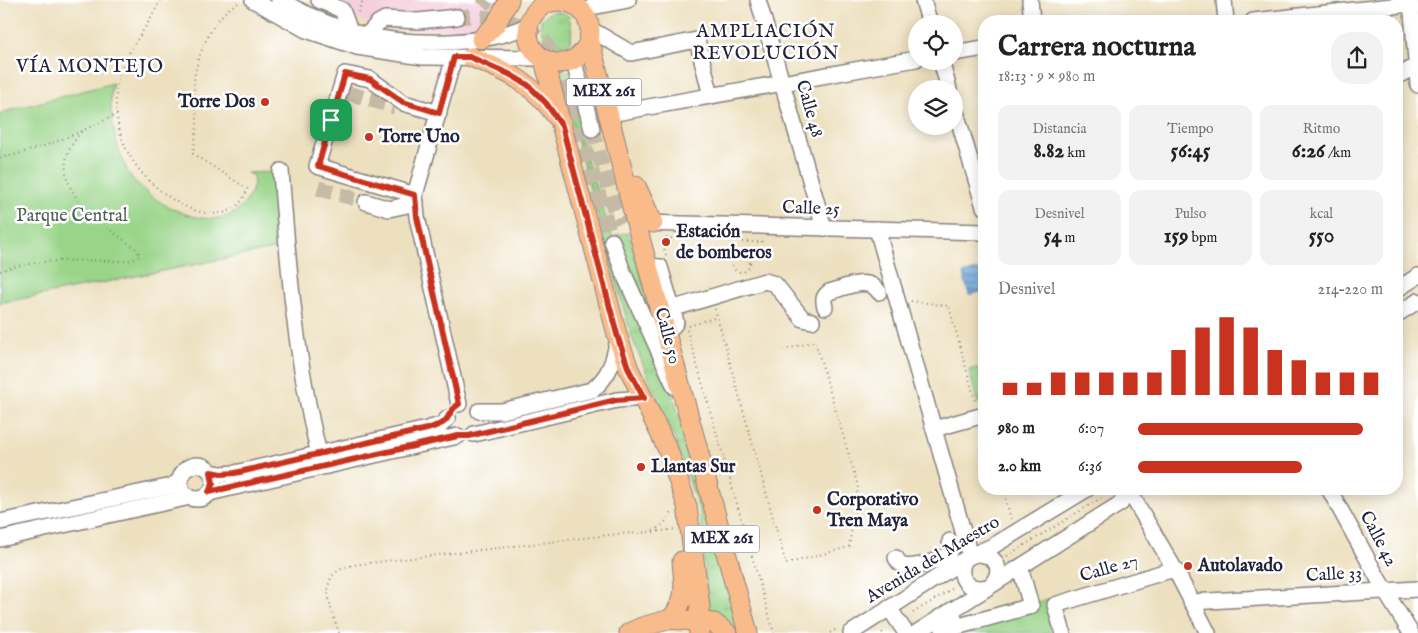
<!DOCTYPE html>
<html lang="es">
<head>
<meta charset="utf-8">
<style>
  :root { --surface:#fff; --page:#f2f2f2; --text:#222; --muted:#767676; --accent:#c8321e }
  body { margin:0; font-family:"IM FELL English",serif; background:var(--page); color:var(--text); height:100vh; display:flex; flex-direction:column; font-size:19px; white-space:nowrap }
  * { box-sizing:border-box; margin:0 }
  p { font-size:16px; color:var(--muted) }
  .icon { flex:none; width:28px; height:28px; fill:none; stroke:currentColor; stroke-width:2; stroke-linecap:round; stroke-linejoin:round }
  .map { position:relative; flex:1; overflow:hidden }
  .panel { position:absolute; left:978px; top:15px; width:425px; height:480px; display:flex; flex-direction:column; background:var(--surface); border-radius:20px; box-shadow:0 2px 12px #0003 }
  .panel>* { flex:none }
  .tools { position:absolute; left:908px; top:15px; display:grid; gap:10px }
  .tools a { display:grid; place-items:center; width:55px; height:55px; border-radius:50%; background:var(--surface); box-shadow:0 2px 12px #0003; font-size:25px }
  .pin { position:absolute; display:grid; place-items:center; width:42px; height:42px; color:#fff; margin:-21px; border-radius:10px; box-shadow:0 2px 8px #0006 }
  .round { display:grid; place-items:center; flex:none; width:52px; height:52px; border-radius:20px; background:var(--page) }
  .summary { display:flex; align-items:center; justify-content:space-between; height:85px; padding:0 20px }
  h1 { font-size:28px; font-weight:800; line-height:38px }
  .metrics { display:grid; grid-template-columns:repeat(3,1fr); gap:8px; height:85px; padding:5px 20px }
  .metrics div { display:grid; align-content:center; border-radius:12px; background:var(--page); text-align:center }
  .metrics b { font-size:21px; font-weight:800 }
  .metrics small { font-size:14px; font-weight:400 }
  .metrics p { font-size:14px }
  .chart { height:140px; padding:10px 20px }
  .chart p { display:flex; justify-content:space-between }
  .chart svg { width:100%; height:90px; margin-top:5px; stroke:var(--accent); stroke-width:6 }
  ul { padding:0 20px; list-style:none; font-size:16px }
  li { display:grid; grid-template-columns:80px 60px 1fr; align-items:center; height:38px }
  li i { height:12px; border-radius:6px; background:var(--accent) }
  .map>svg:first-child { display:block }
  .built { fill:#f4cfde }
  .grass { fill:url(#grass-tufts); stroke:#5e7b62 }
  .park { fill:#99d488; stroke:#5e7b62 }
  .water { fill:url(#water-rules); stroke:#46628a }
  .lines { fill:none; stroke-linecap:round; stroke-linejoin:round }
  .minor-tunnel { stroke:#c4baa5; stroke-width:15; stroke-dasharray:15 8; stroke-linecap:butt }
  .minor-casing { stroke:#88817d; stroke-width:18 }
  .major-casing { stroke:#88817d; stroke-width:21 }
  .path { stroke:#88817d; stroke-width:2; stroke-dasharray:1 4; stroke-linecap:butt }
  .minor { stroke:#fff; stroke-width:15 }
  .major { stroke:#fabb8b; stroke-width:19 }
  .route-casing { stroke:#fff; stroke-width:10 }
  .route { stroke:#c8321e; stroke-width:6 }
  .poi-dot { fill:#c8321e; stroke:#fff; stroke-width:2 }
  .labels { text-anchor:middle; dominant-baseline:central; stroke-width:5; stroke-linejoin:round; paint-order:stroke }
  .shield { fill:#fff; stroke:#646476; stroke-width:1 }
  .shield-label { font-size:16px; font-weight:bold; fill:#22223b }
  .poi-label { font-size:18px; font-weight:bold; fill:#22223b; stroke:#fff; text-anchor:start }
  .street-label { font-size:18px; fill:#22223b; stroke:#fff }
  .park-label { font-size:18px; fill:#4c6056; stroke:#fff }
  .neighbourhood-label { font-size:19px; letter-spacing:1px; fill:#22223b; stroke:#fff }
</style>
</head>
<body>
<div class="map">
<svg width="1418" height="633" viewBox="0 0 1418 633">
  <defs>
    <pattern id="grass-tufts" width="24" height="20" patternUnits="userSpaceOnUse" patternTransform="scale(1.25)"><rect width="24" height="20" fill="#99d488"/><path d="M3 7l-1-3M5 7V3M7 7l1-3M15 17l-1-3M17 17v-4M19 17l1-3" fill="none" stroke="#84b676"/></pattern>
    <pattern id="water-rules" width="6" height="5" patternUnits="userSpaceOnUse" patternTransform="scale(1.25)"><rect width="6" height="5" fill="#69a3d9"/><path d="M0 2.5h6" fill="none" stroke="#5684b1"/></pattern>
  </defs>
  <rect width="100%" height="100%" fill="#fff"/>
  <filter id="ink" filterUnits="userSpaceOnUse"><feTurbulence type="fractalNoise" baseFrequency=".02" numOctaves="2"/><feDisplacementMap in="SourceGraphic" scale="10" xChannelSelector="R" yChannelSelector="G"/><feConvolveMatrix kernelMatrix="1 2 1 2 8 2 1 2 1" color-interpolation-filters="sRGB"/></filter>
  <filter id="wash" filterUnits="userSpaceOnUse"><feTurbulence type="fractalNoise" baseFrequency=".0096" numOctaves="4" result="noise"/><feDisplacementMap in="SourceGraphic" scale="20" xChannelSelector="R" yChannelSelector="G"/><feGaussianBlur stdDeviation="1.12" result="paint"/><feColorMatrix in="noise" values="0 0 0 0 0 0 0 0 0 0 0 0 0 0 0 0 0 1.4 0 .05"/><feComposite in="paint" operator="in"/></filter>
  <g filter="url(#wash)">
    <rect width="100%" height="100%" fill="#ede0bf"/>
    <polygon class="built" points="316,0 503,0 481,30 383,30"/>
    <g class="grass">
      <path d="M552,11L564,13L569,17C572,31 575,41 562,50C546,52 540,33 541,19Z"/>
      <polygon points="573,70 588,133 579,136 636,309 672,391 742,633 736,633 715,615 708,612 700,512 675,440 632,338 558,73"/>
      <polygon points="628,233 655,320 651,321 616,235"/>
    </g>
    <g class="park">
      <path d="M113,83C106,106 117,155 130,175C152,206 221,241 247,200C252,192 256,183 252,175L247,173L279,172L284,247L0,303V113Z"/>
      <polygon points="984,366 984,401 978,403 969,370"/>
      <polygon points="1048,599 1057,633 947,633 946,628"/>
    </g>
    <polygon class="water" points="984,268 984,291 969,295 963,274"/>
  </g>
  <g filter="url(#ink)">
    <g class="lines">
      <g class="minor-tunnel">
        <polyline points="483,6 487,0"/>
        <polyline points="457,17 470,16"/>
        <polyline points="481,17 507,20 531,31 546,44 564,74 612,241"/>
        <polyline points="348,93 395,107"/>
        <polyline points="592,129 618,224"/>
        <polyline points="318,188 366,202"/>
      </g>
      <defs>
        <g id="minor">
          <polyline points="253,0 306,30 357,47 423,57 541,58"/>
          <path d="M279,0C304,13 329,26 356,33C405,46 483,47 529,25"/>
          <polyline points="319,0 342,10 350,31"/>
          <polyline points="758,0 824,228"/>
          <polyline points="923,0 930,24"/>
          <polyline points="1030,0 1032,21"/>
          <polyline points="1224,0 1226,21"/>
          <polyline points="1411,0 1418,85"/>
          <polyline points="585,15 592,7 628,0"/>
          <polyline points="1253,21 1411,4"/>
          <polyline points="590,29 631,53 697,40 711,96"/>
          <polyline points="367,35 378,23 385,19 418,21 457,17"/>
          <polyline points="954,53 984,48"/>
          <polyline points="454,57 415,195 417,217 459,404"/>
          <polyline points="573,59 592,129"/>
          <polyline points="941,61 949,89"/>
          <polyline points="1396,77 1418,65"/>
          <polyline points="954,105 984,207"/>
          <polyline points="610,114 916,59"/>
          <path d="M281,171C288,266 296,361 319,454"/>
          <polyline points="415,195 317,166 345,74 370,79 403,103 439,113"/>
          <polyline points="366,202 389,209 416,203"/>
          <polyline points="643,223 984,232"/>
          <polyline points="877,229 970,556"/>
          <polyline points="612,241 623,272 675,387"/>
          <polyline points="648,266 660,267 676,322 667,334"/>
          <polyline points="1396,290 1418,276"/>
          <path d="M825,307C823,300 823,297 829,292C845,288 868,275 879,292"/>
          <polyline points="661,312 765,281 775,284 803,319 812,321"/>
          <polyline points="1396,315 1418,301"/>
          <path d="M479,411H502L592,390C610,376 614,360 618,338"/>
          <polyline points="934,429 984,415"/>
          <polyline points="474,434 617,400 644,398"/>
          <circle cx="197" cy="482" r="17"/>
          <polyline points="211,472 221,474 235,473 427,429 441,425 448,418"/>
          <polyline points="1128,489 1178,575 1208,633"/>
          <polyline points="1329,489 1385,591 1411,633"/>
          <polyline points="209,493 458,436"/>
          <polyline points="0,522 172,486 180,480"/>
          <polyline points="0,539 190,497"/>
          <path d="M896,558C898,561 900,565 904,566C911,569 945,560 949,553C952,549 951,546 950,541"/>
          <path d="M987,587C976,590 964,586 962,574C958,540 1016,554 992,584"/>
          <polyline points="1191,602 1418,589"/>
          <polyline points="889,608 906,633"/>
          <polyline points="952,610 956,627 1031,606 1020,567"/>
          <polyline points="940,617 944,633"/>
          <polyline points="851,633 970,556 993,546 1087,489"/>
          <polyline points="916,633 1121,503 1129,489"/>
          <polyline points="1063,633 1055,605 1174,569"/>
        </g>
        <g id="major">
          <circle cx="559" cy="32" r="31"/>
          <polyline points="589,38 636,223 748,633"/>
          <polyline points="481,39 496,24 509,0"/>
          <path d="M471,57C508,72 532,82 556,116"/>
          <polyline points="544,60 618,338 629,369 668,450 687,506 700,606 697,621 699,633"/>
          <polyline points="636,186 653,223"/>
          <path d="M671,619C688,597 684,587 682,561"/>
          <polyline points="629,633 642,627 671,619 714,623 727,633"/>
        </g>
      </defs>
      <use href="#minor" class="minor-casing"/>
      <use href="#major" class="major-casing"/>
      <g class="path">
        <path d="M160,0C146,34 117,57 116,96C115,120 121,144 135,164C152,190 207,232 238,205C242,201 245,195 248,189L193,154C194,144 197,133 197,123C197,108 193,94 194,80C197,54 215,11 241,2"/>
        <polyline points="358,12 363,0"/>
        <path d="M0,158C40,150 80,133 117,114"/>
        <polyline points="740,239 740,242 762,242 761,239"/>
        <circle cx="741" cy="263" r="9"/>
        <polyline points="666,255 662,241 664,238 676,238"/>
        <path d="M0,271C35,259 74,260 110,261C120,261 133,263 140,255L135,248C108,228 61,200 66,161C67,150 76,139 82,130"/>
        <polyline points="911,301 949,306 976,404"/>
        <polyline points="715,309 786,564 849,547 858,486 815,341 784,350"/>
        <polyline points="689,326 717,317"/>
        <polyline points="687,330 774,633"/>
        <polyline points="1003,489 1011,519"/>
        <polyline points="653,532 676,529"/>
        <polyline points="1007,556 1101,498"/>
        <polyline points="913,613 953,588"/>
        <path d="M339,633C334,616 318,583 338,571C342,568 348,567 352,565L618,534C643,532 658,537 672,512"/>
        <polyline points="830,633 838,628"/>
        <polyline points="882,633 883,632"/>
      </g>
      <use href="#minor" class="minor"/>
      <use href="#major" class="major"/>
    </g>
  </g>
  <g class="lines" filter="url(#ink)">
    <defs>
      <path id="route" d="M454,57H470L509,74L528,85L546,103L562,126L618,338L629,370L644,398L616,400L469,436H458L209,492L213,483L211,472L221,474L235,473L427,429C435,426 444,425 448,417C452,411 452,408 459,404L417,217L415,195L318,166L345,74L370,79L403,102L439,113Z"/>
    </defs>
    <use href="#route" class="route-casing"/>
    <use href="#route" class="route"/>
  </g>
  <g class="poi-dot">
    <circle cx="265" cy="102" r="5"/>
    <circle cx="369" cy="137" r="5"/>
    <circle cx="666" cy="242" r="5"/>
    <circle cx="641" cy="467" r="5"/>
    <circle cx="817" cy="510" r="5"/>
    <circle cx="1188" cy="566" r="5"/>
  </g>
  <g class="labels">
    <g class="shield">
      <rect x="566.5" y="78.5" width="75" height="27" rx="4"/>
      <rect x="684.5" y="525.5" width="75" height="27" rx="4"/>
    </g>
    <g class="shield-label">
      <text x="604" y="92">MEX 261</text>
      <text x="722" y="539">MEX 261</text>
    </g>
    <g class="poi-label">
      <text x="255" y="102" text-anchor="end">Torre Dos</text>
      <text x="379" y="137">Torre Uno</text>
      <text x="676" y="232">Estación<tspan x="676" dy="21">de bomberos</tspan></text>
      <text x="651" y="467">Llantas Sur</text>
      <text x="827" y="500">Corporativo<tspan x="827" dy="21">Tren Maya</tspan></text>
      <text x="1198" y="566">Autolavado</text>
    </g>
    <g class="street-label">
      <text transform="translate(809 109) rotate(74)">Calle 48</text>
      <text transform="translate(811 209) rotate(2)">Calle 25</text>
      <text transform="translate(667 336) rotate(75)">Calle 50</text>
      <text transform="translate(1378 539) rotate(62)">Calle 42</text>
      <text transform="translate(933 560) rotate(-31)">Avenida del Maestro</text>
      <text transform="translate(1109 569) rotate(-16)">Calle 27</text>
      <text transform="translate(1334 575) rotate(-3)">Calle 33</text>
    </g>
    <g class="park-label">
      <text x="72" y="216">Parque Central</text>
    </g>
    <g class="neighbourhood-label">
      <text x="766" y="32">AMPLIACIÓN<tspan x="766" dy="22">REVOLUCIÓN</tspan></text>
      <text x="90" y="67">VÍA MONTEJO</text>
    </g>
  </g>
</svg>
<div class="tools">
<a><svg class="icon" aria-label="locate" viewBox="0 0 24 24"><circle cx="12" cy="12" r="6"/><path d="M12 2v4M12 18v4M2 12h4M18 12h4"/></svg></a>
<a><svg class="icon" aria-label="layers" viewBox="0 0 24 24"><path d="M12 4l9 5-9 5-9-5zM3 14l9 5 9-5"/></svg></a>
</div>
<div class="pin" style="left:331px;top:120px;background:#1e9e55"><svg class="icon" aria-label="arrive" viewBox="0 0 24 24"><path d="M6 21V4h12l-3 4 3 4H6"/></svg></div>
<section class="panel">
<div class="summary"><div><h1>Carrera nocturna</h1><p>18:13 · 9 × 980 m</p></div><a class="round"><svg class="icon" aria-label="share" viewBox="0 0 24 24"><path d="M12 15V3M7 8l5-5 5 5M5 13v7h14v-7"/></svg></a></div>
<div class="metrics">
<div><p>Distancia</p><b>8.82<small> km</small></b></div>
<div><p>Tiempo</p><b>56:45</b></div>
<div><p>Ritmo</p><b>6:26<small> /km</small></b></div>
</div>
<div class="metrics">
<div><p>Desnivel</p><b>54<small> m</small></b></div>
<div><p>Pulso</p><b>159<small> bpm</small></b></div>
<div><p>kcal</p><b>550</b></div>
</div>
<div class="chart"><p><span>Desnivel</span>214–220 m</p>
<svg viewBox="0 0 160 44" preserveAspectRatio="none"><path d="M5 44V38M15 44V38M25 44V33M35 44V33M45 44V33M55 44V33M65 44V33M75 44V22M85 44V11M95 44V6M105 44V11M115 44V22M125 44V27M135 44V33M145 44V33M155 44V33"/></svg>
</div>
<ul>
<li><b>980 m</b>6:07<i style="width:92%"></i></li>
<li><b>2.0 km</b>6:36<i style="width:67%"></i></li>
</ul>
</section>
</div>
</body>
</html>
